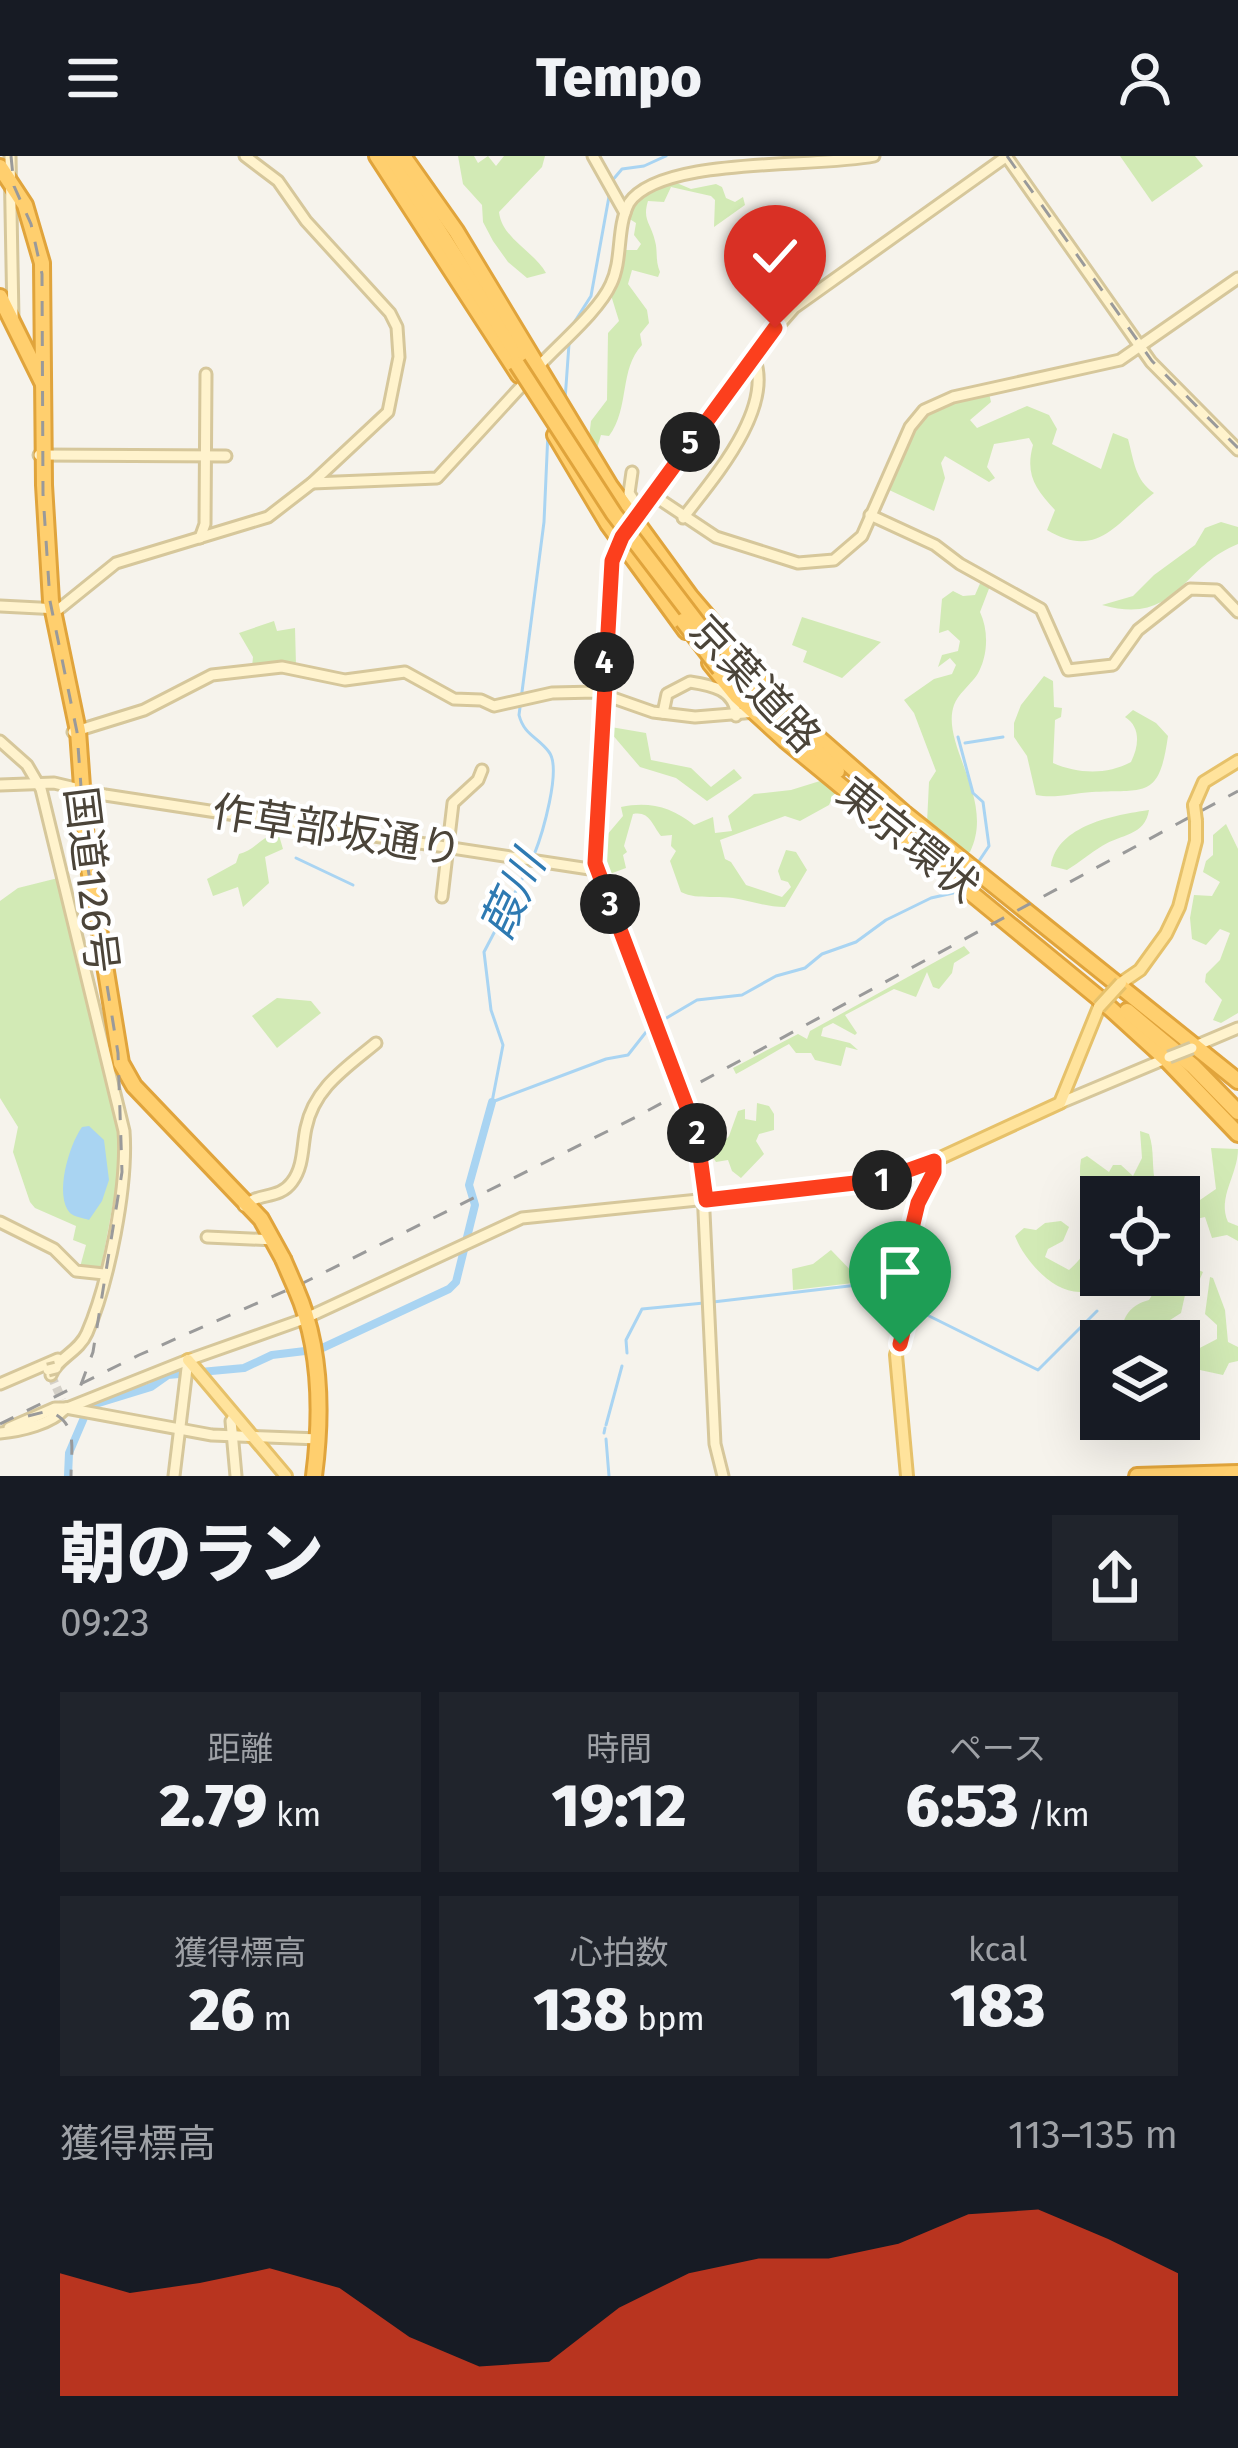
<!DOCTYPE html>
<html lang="ja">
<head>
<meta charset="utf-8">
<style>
  :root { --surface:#171b24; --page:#20242c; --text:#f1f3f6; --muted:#9ea1a6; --accent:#fc3f1d }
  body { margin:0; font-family:"Fira Sans","Noto Sans JP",sans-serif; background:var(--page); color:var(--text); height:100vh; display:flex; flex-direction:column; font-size:45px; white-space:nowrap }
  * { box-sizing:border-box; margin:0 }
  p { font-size:39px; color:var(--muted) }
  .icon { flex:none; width:66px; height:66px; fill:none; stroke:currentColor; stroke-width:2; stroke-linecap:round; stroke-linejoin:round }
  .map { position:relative; height:1320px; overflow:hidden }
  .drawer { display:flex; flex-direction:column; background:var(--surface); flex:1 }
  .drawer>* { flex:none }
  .fabs { position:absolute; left:1080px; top:1020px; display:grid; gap:24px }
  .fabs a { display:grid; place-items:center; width:120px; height:120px; border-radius:0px; background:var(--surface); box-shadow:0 12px 48px #0002; font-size:60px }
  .pin { position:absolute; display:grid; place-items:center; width:102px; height:102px; color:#fff; margin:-123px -51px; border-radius:50% 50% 50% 0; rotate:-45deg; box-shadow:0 0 12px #0007 }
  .pin .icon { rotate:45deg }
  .km { position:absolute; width:60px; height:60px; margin:-30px; border-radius:50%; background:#222; color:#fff; font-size:33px; line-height:60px; text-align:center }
  .round { display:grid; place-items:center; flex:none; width:126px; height:126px; border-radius:0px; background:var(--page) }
  .head { display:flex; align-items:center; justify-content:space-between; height:204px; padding:0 60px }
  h1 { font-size:66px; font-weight:800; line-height:90px }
  .figures { display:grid; grid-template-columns:repeat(3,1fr); gap:18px; height:204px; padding:12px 60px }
  .figures div { display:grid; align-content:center; border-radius:0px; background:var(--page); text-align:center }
  .figures b { font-size:60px; font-weight:800 }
  .figures small { font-size:33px; font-weight:400 }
  .figures p { font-size:33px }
  .chart { height:336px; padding:24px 60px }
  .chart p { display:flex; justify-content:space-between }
  .chart svg { width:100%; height:216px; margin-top:12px; fill:var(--accent); opacity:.7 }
  header { display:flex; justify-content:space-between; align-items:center; height:156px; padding:0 60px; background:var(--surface); font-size:54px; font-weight:800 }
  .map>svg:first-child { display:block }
  .green { fill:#d2eab5 }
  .water { fill:#a9d4f2 }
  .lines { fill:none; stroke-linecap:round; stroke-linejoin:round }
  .stream { stroke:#a9d4f2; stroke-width:3 }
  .river { stroke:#a9d4f2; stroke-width:8 }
  .secondary-tunnel { stroke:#d4d0c8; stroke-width:9; stroke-dasharray:9 4.5; stroke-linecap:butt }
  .secondary-casing { stroke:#d6c79b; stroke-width:15 }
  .primary-casing { stroke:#e6c16a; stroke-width:16 }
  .highway-casing { stroke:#e0a43c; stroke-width:20 }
  .secondary { stroke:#fff3cd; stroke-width:9 }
  .primary { stroke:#ffe39c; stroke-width:10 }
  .highway { stroke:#ffcf6e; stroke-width:14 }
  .rail { stroke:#9a9a9a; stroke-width:3; stroke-dasharray:15 15; stroke-linecap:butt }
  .secondary-bridge-casing { stroke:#d6c79b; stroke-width:15; stroke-linecap:butt }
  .primary-bridge-casing { stroke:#e6c16a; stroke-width:16; stroke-linecap:butt }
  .highway-bridge-casing { stroke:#e0a43c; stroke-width:20; stroke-linecap:butt }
  .secondary-bridge { stroke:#fff3cd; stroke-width:9 }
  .primary-bridge { stroke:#ffe39c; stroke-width:10 }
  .highway-bridge { stroke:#ffcf6e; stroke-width:14 }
  .route-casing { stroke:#fff; stroke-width:24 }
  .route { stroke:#fc3f1d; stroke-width:15 }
  .labels { text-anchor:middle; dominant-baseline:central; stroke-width:9; stroke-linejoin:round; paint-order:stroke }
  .street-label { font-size:42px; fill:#4b4439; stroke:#fff }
  .water-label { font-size:45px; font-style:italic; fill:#2e7ab2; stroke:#fff }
</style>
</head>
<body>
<header><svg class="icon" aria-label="menu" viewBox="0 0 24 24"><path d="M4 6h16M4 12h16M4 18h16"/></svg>Tempo<svg class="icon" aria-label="person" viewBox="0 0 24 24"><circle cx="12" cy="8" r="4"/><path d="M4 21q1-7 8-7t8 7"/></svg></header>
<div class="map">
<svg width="1238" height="1320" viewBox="0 0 1238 1320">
  <rect width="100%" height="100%" fill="#f6f3ec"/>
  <g class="green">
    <path d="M458,0H474L478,7L488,0L496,10L504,0H545L542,11L499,56C502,83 535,96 546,117L527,122L508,106L493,85L483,66L482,49L463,28Z"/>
    <polygon points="1120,0 1195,0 1203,10 1152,46"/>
    <path d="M672,25L691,33L716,28L722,31L726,42L735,46L743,41L745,49L714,71L715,44L711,40L671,31L664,46L648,45C642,64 651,67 655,85C658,95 655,105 660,116L658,121L632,114L628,128L647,154L649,167L640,178L642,189C619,213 630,252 609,280L601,279L596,296L603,311L588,290L591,265L607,244L608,177L619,165L610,136L621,94H637L641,88L634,79L636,67L628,62C636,36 647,32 672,25Z"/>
    <path d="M989,237L991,246L970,264L977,272L1027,250L1049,259L1057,273L1052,288L1101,313L1113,277L1128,283C1134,305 1135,324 1154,337C1118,365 1098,405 1047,374L1055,354C1035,333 1025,318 1033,289L1029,282L994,288L987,311L995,322L989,326L945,300L941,307L945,322L934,355L887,333C913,264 913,250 989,237Z"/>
    <path d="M1221,366L1238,371V388C1180,411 1178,470 1102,449L1133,440L1154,419L1195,389L1205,372Z"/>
    <path d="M982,423L990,430L980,456C989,475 988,501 977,519C970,529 958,538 954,549C940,589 996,643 970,696L963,698L927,667L929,626L936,615L914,557L904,544L934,523L952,518L956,509L950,502L938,511L942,499L958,495L960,485L948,474L939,477L942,443L953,435L963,440L975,439Z"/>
    <polygon points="802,461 881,486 842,522 803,506 807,495 792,489"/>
    <polygon points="274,465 277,475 295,472 296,509 252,511 253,501 239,477"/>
    <path d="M1044,520L1053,525L1054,551L1062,552L1061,561L1055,564L1053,607C1078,618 1107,619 1131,606C1139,590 1141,571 1125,561L1133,554L1156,567L1168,580C1159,644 1146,633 1092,636C1073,637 1055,643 1036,639L1027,600L1014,581V567L1021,549Z"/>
    <polygon points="605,570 646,577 651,604 691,612 711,631 734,613 742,622 707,645 676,622 640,611"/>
    <path d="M820,625L839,638H834L829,649L800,665L785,660L720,684L725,703L731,706L746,729L782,741L791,731L788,726L781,724L778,715L786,694L796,696L807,714L785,751C766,751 751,745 733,742C714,739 697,744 681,736L670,705L676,695L671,690L672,679L661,680C652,669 650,655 633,658L624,690L627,696L623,699L626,712L607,719L601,686L623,660L621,651C649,645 672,651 694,669L713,661L715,677L732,675L728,660L754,638L791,634Z"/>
    <path d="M1149,654C1145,680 1121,678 1102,690C1090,697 1079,707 1067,714L1051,710C1057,669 1115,659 1149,654Z"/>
    <polygon points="1226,668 1238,693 1238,857 1221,867 1213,864 1222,844 1205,826 1206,818 1220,804 1230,777 1220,773 1206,789 1192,783 1190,762 1194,739 1212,740 1220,726 1203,716 1206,705 1213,699 1213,679"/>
    <path d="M278,676L283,693L265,701L269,727L243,751L238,731L213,740L207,723L236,707L239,698C254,695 262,680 278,676Z"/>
    <polygon points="58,722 118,968 117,1026 101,1112 80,1111 86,1089 73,1084 76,1070 35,1052 30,1046 13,996 18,971 0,942 0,745 18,732"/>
    <path d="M964,790L970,797L954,807L952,817L939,833L933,831L927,816L916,841L894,833L845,859L857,877L855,879L833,867L823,872L821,880L850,887L858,894L846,891L841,910L815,904L811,897H796L789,888C769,899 755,908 736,918L733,912L798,878L807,883L810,875Z"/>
    <polygon points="277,842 311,845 321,857 277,892 252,860"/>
    <polygon points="757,947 769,950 774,958 774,974 759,978 756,985 764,998 741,1022 732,1015 728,1004 716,1006 712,1000 729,980 738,955 745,953 745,963 756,965"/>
    <path d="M1140,975L1149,978C1155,995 1151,1012 1156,1030L1144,1041H1101V1119H1112C1104,1125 1097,1133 1088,1135C1057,1143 1024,1104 1015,1080L1024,1072L1036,1074L1045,1067L1061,1065L1069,1071L1063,1085L1048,1093L1045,1101L1069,1114C1116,1072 1073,1051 1081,1003L1087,1000L1109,1016L1113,1009H1121L1133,1020L1142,1002Z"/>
    <path d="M1211,992L1238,993C1238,1019 1217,1041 1228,1066L1238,1070V1085L1227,1079L1212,1082L1205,1061L1196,1063L1194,1057L1200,1044L1216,1033Z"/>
    <polygon points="831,1094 862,1126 793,1134 792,1113 813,1108"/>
    <path d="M1179,1105L1203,1116L1194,1136L1185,1139L1181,1157L1142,1182L1121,1178C1123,1159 1131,1149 1149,1144L1165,1119H1179Z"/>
    <polygon points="1210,1121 1213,1122 1225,1154 1228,1186 1238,1191 1238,1205 1229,1207 1223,1219 1200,1214 1192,1196 1217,1183 1217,1169 1205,1158"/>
  </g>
  <path class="water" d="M89,970L104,984L109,1024L102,1045L89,1064C84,1062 74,1061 70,1057C54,1039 69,989 82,971Z"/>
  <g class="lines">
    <g class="stream">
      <polyline points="611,26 622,13 644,10 666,0"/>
      <polyline points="570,173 591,140 610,35"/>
      <polyline points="565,244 569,188"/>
      <polyline points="958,581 973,637 983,646 989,690 979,705"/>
      <polyline points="965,587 1003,581"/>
      <path d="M534,699C542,679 562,613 549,596C538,581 524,579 519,559L544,366L548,276"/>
      <polyline points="296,702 353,729"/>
      <polyline points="530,708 484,796 491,854 503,889 492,946 606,903 628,899 650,871"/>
      <polyline points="658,867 697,844 742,839 776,820 805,812 822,798 856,786 886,764 931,742 953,737"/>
      <polyline points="875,1129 902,1149"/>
      <polyline points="713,1146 866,1128"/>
      <polyline points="911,1151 1038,1214 1097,1155"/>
      <polyline points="627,1197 626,1184 642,1153 704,1147"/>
      <polyline points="606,1269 622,1210"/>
      <polyline points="604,1277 605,1272"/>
      <polyline points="606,1283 609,1320"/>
    </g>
    <g class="river">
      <polyline points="318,1194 449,1133 456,1126 475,1049 469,1029 492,946"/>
      <polyline points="68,1320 69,1297 89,1250 151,1231 168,1219 244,1212 272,1199 305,1195"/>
    </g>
    <polyline class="secondary-tunnel" points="51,1219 62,1244"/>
    <defs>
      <g id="secondary">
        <polyline points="10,0 13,162"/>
        <polyline points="593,0 625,57"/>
        <polyline points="1006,0 1151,206 1238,294"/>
        <path d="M538,211C559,188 599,155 611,128C623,103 616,72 629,47C661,0 815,12 874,0"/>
        <polyline points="39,299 226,300"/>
        <polyline points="632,316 629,337 641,356"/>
        <polyline points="312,327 437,322 527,224"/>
        <polyline points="653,339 716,381 798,407 834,404 862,380 910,271 924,254 953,241 1120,204 1238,122"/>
        <polyline points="870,359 935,389 960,408 1041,453 1068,514 1113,509 1138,474 1190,433 1217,434 1238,456"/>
        <path d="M683,362C712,324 777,251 753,199"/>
        <polyline points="635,364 753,199 794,152 1007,0"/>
        <polyline points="200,382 205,368 206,218"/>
        <polyline points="622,383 612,405 608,435 595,707 701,993 715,1288 723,1320"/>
        <polyline points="0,450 59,453 116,407 268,361 312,327 388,256 399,201 397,171 390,157 306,65 278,25 245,0"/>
        <path d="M663,557L667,538L690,526C710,529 736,533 736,560"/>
        <polyline points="73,576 144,554 212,519 282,511 345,524 405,516 454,543 481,544 494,550 552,537 596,536 653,556 695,561 756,556"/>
        <path d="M0,585L27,609L41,633L124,975C128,1030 109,1126 87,1177C79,1196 57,1202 51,1219"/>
        <polyline points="0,629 54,627 105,639 596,714"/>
        <polyline points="442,741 453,647 478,624 482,614"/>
        <polyline points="1193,891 1238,872"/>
        <polyline points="1060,947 1165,903"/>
        <path d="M244,1050C258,1036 279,1044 292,1026C304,1010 302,990 306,972C314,932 346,912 376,887"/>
        <polyline points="0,1066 54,1093 76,1115 104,1118"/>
        <polyline points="207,1081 275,1084"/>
        <polyline points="0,1228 58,1203"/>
        <polyline points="66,1252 212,1279 319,1283"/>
        <polyline points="60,1255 188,1204 304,1163 522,1062 855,1028 896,1021 934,1005"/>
        <polyline points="234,1260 231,1265 236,1320"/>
        <polyline points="9,1272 55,1252 66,1252"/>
        <path d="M0,1277C22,1275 51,1268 66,1252"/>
        <polyline points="174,1320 188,1204"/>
      </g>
      <g id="primary">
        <polyline points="1194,649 1204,626 1238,605"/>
        <polyline points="1121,827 1140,814 1166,778 1179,751 1196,685 1196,665"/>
        <polyline points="188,1204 286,1320"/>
        <polyline points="907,1320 896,1199 908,1156 907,1093 918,1047 934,1016 934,1005 1060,947 1099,851"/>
      </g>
      <g id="highway">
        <polyline points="377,0 519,219"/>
        <polyline points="391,0 522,205"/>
        <polyline points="403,0 456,75 610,330 690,440 748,508 815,579 904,657 1238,925"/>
        <polyline points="0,11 25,49 42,107 44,329 51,445 78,575 87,700 121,907 134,930 261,1063 283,1103"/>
        <polyline points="0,141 43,228"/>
        <polyline points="555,279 608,368 686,475"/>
        <polyline points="704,476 779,559 837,615"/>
        <polyline points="710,507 737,540 785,584 1100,843 1166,903 1238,978"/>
        <polyline points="1127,855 1193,910 1238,956"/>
        <path d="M296,1133C321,1190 322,1259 314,1320"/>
        <polyline points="1137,1320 1238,1317"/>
      </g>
    </defs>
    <use href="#secondary" class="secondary-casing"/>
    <use href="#primary" class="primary-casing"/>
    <use href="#highway" class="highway-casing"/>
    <use href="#secondary" class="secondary"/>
    <use href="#primary" class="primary"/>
    <use href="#highway" class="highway"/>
    <g class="rail">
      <polyline points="11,0 14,30 31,68 42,118 43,338 50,445 77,576 86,700 118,897 122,1016 93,1196 79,1234"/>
      <polyline points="1007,0 1152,205 1238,292"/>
      <path d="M28,1260L48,1255C79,1266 71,1293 71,1320"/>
      <polyline points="0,1268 139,1199 303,1127 636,961 1238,635"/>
    </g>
    <defs>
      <g id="secondary-bridge">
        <polyline points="756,556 784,550"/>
        <polyline points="1169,901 1192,892"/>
        <polyline points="48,1214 56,1212"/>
      </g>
      <g id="primary-bridge">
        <polyline points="1194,649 1196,665"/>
        <polyline points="1099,851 1121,827"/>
      </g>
      <g id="highway-bridge">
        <polyline points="517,208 614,358 704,476"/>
        <polyline points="683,465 720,513"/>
        <polyline points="283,1103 296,1133"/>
      </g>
    </defs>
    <use href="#secondary-bridge" class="secondary-bridge-casing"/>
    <use href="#primary-bridge" class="primary-bridge-casing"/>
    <use href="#highway-bridge" class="highway-bridge-casing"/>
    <use href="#secondary-bridge" class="secondary-bridge"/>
    <use href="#primary-bridge" class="primary-bridge"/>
    <use href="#highway-bridge" class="highway-bridge"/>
  </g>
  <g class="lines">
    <defs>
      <polyline id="route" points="775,172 622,381 612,405 595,707 697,978 706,1044 881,1024 934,1005 934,1016 918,1047 907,1093 908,1156 900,1188"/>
    </defs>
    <use href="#route" class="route-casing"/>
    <use href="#route" class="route"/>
  </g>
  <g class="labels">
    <g class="street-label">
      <text transform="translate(755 528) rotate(47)">京葉道路</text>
      <text transform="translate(337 675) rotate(9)">作草部坂通り</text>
      <text transform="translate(908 684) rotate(39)">東京環状</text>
      <text transform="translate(91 724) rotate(83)">国道126号</text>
    </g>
    <g class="water-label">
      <text transform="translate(513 740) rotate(-65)">葭川</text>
    </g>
  </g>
</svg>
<div class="fabs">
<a><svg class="icon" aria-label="locate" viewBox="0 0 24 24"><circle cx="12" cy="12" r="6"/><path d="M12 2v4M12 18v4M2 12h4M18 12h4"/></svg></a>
<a><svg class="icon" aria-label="layers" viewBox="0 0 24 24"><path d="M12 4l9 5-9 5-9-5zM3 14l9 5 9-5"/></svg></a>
</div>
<div class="pin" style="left:900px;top:1188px;background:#1e9e55"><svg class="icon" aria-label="arrive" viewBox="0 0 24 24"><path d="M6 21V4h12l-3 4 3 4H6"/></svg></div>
<div class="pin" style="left:775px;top:172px;background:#d93025"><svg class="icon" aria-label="check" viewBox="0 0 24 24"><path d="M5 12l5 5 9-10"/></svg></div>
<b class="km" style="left:882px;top:1024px">1</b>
<b class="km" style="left:697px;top:977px">2</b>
<b class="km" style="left:610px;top:748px">3</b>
<b class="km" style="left:604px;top:506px">4</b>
<b class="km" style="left:690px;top:286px">5</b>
</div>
<section class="drawer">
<div class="head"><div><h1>朝のラン</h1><p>09:23</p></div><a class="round"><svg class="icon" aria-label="share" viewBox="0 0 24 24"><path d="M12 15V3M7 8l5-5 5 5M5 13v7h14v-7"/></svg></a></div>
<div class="figures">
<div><p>距離</p><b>2.79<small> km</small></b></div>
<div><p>時間</p><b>19:12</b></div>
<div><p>ペース</p><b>6:53<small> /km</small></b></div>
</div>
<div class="figures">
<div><p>獲得標高</p><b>26<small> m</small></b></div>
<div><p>心拍数</p><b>138<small> bpm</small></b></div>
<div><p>kcal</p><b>183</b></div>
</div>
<div class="chart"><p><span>獲得標高</span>113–135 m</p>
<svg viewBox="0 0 160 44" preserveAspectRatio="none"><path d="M0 44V19L10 23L20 21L30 18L40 22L50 32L60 38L70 37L80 26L90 19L100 16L110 16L120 13L130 7L140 6L150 12L160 19V44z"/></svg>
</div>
</section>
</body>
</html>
